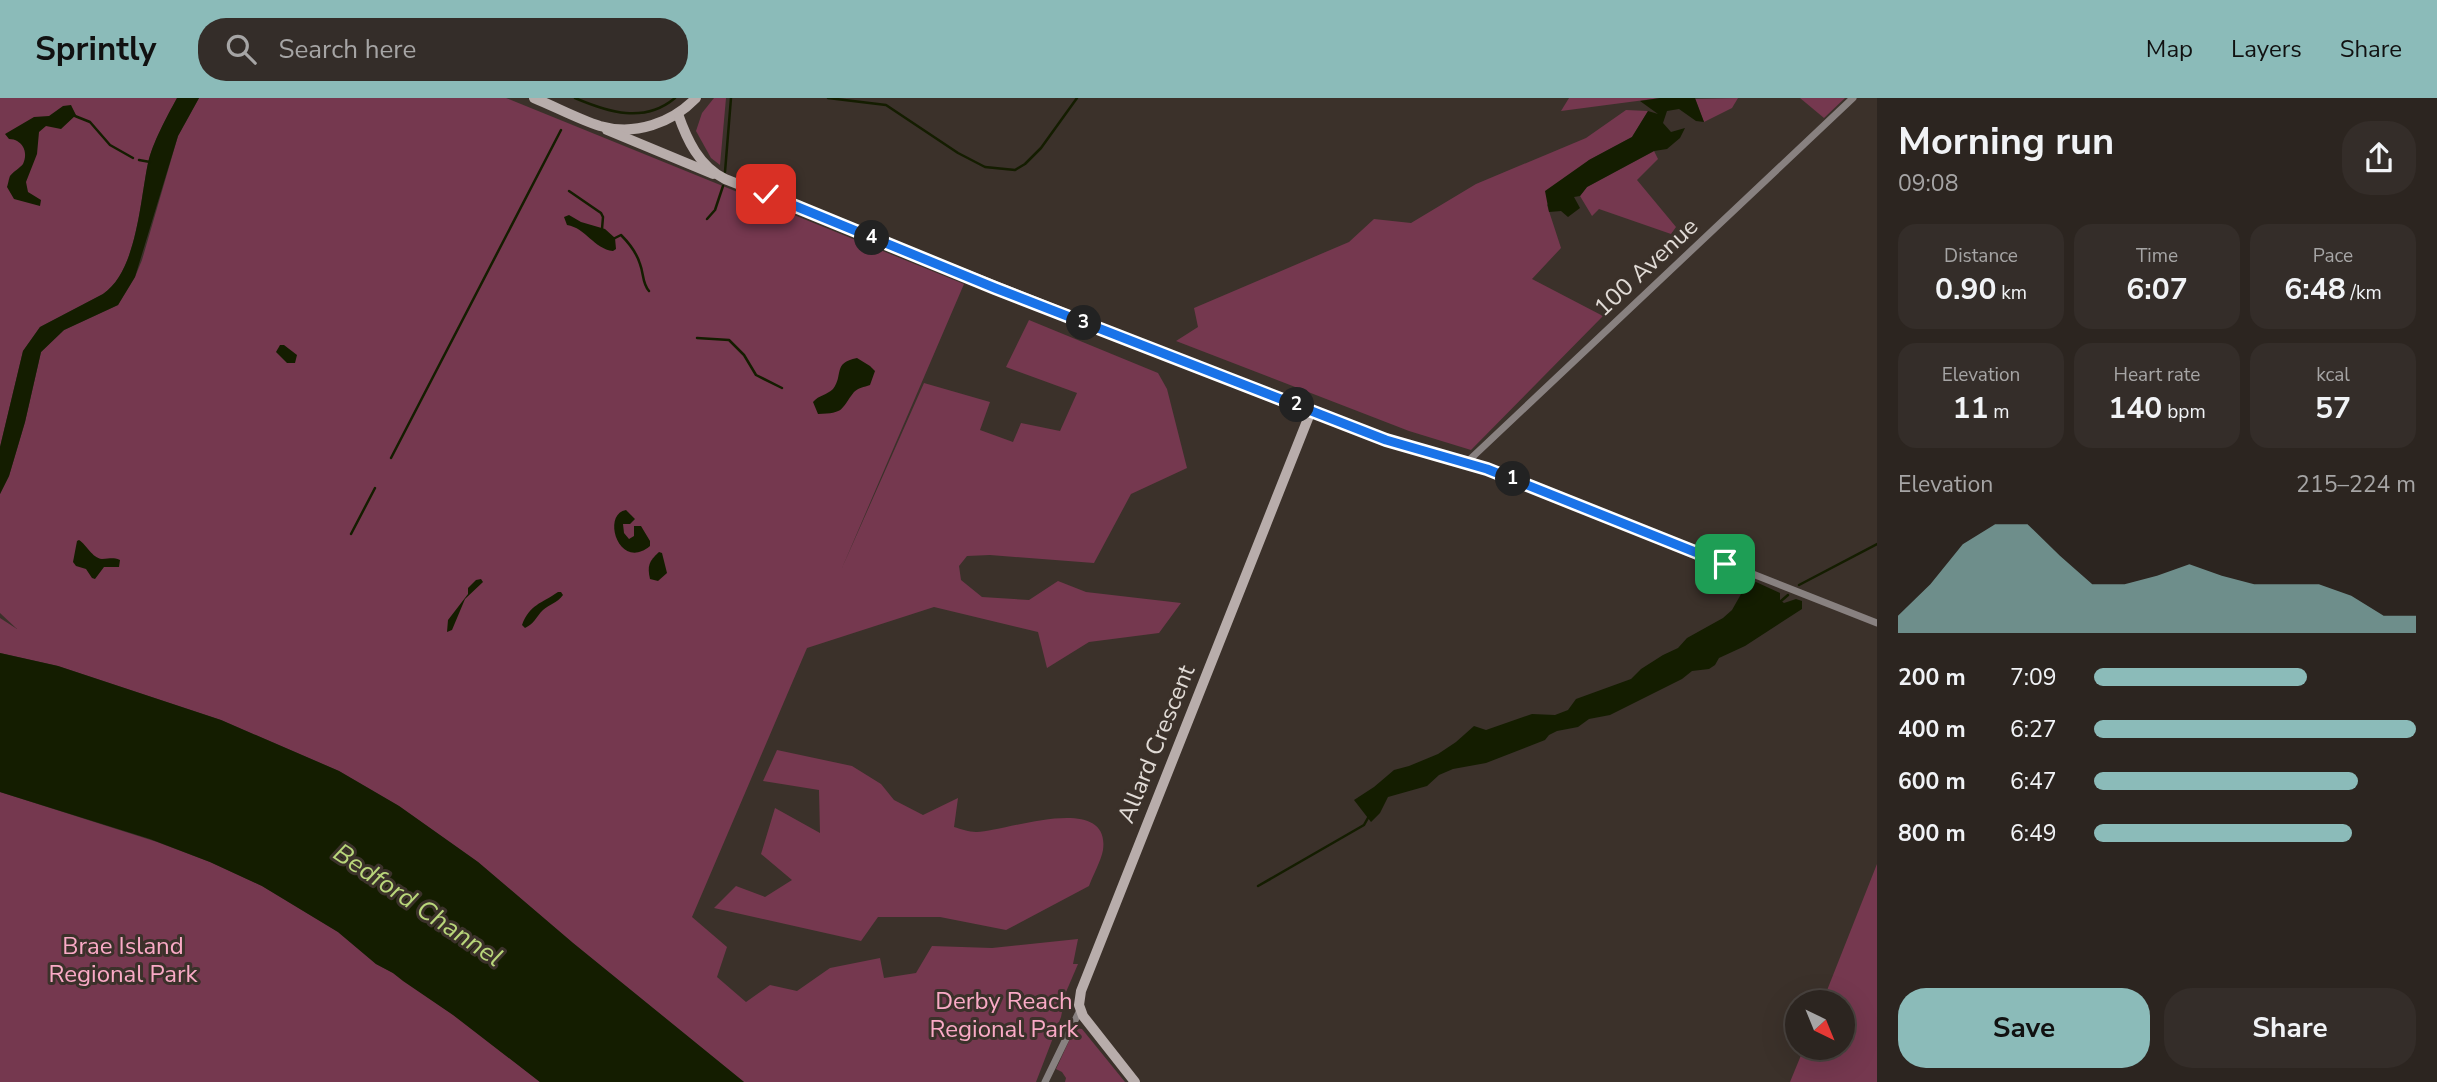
<!DOCTYPE html>
<html lang="en">
<head>
<meta charset="utf-8">
<style>
  :root { --surface:#2c2520; --page:#342d29; --text:#f1f3f6; --muted:#a6a5a5; --line:#48423e; --accent:#8bbbb9 }
  body { margin:0; font-family:"Nunito Sans",sans-serif; background:var(--page); color:var(--text); height:100vh; display:flex; flex-direction:column; font-size:26px; white-space:nowrap }
  * { box-sizing:border-box; margin:0 }
  p { font-size:23px; color:var(--muted) }
  .icon { flex:none; width:38px; height:38px; fill:none; stroke:currentColor; stroke-width:2; stroke-linecap:round; stroke-linejoin:round }
  .map { position:relative; flex:1; overflow:hidden }
  .side { display:flex; flex-direction:column; background:var(--surface); width:560px }
  .side>* { flex:none }
  .needle { width:46px; rotate:137deg }
  .buttons { position:absolute; left:1785px; top:892px; display:grid; gap:14px }
  .buttons a { display:grid; place-items:center; width:70px; height:70px; border-radius:50%; background:var(--surface); box-shadow:0 7px 28px #0002,0 0 0 2px var(--line); font-size:35px }
  .pin { position:absolute; display:grid; place-items:center; width:60px; height:60px; color:#fff; margin:-30px; border-radius:14px; box-shadow:0 4px 10px #0006 }
  .km { position:absolute; width:35px; height:35px; margin:-18px; border-radius:50%; background:#222; color:#fff; font-size:19px; line-height:35px; text-align:center }
  .round { display:grid; place-items:center; flex:none; width:74px; height:74px; border-radius:28px; background:var(--page) }
  .head { display:flex; align-items:center; justify-content:space-between; height:119px; padding:0 21px }
  h1 { font-size:38px; font-weight:700; line-height:52px }
  .figures { display:grid; grid-template-columns:repeat(3,1fr); gap:10px; height:119px; padding:7px 21px }
  .figures div { display:grid; align-content:center; border-radius:18px; background:var(--page); text-align:center }
  .figures b { font-size:30px; font-weight:700 }
  .figures small { font-size:19px; font-weight:400 }
  .figures p { font-size:19px }
  .chart { height:196px; padding:14px 21px }
  .chart p { display:flex; justify-content:space-between }
  .chart svg { width:100%; height:126px; margin-top:7px; fill:var(--accent); opacity:.7 }
  .cta { display:flex; gap:14px; margin-top:auto; padding:14px 21px }
  .cta a { flex:1; height:80px; border-radius:28px; background:var(--accent); color:#111; font-size:28px; font-weight:700; line-height:80px; text-align:center }
  .cta a+a { background:var(--page); color:var(--text) }
  ul { padding:0 21px; list-style:none; font-size:23px }
  li { display:grid; grid-template-columns:112px 84px 1fr; align-items:center; height:52px }
  li i { height:18px; border-radius:9px; background:var(--accent) }
  header { display:flex; align-items:center; gap:42px; box-sizing:border-box; height:98px; padding:0 35px; background:var(--accent); color:#111 }
  header strong { font-size:33px }
  nav { display:flex; gap:38px; margin-inline-start:auto; font-size:24px }
  .search { width:490px; height:63px; background:var(--page); display:flex; align-items:center; gap:18px; box-sizing:border-box; padding:0 24px; border-radius:28px; color:var(--muted); font-size:26px }
  main { display:flex; flex:1; min-height:0 }
  .map>svg:first-child { display:block }
  .green { fill:#75384f }
  .water { fill:#141d00 }
  .lines { fill:none; stroke-linecap:round; stroke-linejoin:round }
  .stream { stroke:#141d00; stroke-width:2.5 }
  .street { stroke:#888180; stroke-width:7 }
  .secondary { stroke:#b8adab; stroke-width:10 }
  .route-casing { stroke:#fff; stroke-width:14 }
  .route { stroke:#1a73e8; stroke-width:9 }
  .labels { text-anchor:middle; dominant-baseline:central; stroke-width:6; stroke-linejoin:round; paint-order:stroke }
  .street-label { font-size:24px; fill:#e1dbd6; stroke:#3b312a }
  .park-label { font-size:24px; fill:#faaac6; stroke:#3b312a }
  .water-label { font-size:26px; font-style:italic; fill:#b9d67a; stroke:#3b312a }
</style>
</head>
<body>
<header>
<strong>Sprintly</strong>
<div class="search"><svg class="icon" aria-label="search" viewBox="0 0 24 24"><circle cx="10" cy="10" r="6"/><path d="M15 15l6 6"/></svg>Search here</div>
<nav><a>Map</a><a>Layers</a><a>Share</a></nav>
</header>
<main>
<div class="map">
<svg width="1877" height="984" viewBox="0 0 1877 984">
  <rect width="100%" height="100%" fill="#3b312a"/>
  <g class="green">
    <path d="M0,0H177C167,20 153,43 148,65C140,103 137,173 103,196L40,229L23,253L0,349Z"/>
    <polygon points="199,0 506,0 964,186 842,470 924,285 990,304 980,332 1013,344 1021,325 1060,333 1077,295 1006,269 1029,222 1158,275 1167,291 1187,370 1131,396 1094,465 990,457 967,458 959,468 961,482 982,499 1029,502 1058,483 1086,494 1181,505 1159,535 1089,544 1047,570 1038,534 934,509 807,550 692,819 727,849 717,879 746,904 770,887 797,893 830,870 880,860 884,880 916,875 932,848 992,850 1078,841 1073,866 1078,866 1066,894 1061,919 1036,984 744,984 573,845 478,764 399,708 339,673 221,622 58,568 0,555 0,520 17,531 0,515 0,396 9,378 25,324 41,254 64,232 118,207 135,179 142,162 178,38"/>
    <polygon points="714,0 726,0 720,67 711,60 696,33 702,15"/>
    <polygon points="1569,0 1660,0 1561,13"/>
    <polygon points="1738,0 1732,10 1704,24 1695,1"/>
    <polygon points="1800,0 1845,0 1824,20"/>
    <polygon points="1626,12 1648,13 1632,39 1589,62 1547,107 1561,150 1532,181 1603,218 1471,352 1409,333 1176,243 1198,229 1194,210 1349,144 1374,121 1411,125 1476,86 1586,40"/>
    <polygon points="1654,53 1658,61 1637,82 1676,129 1671,136 1599,111 1592,118 1580,98 1587,89"/>
    <path d="M777,652L852,668L881,686L894,702L923,717L958,700L954,729C961,731 969,734 976,734C1001,735 1111,692 1103,752C1101,763 1093,777 1089,788L1006,832L940,819H878L861,843L714,810L736,788L765,799L792,782L761,756L775,710L820,735L819,692L763,683Z"/>
    <polygon points="0,694 157,744 210,764 262,788 338,834 376,866 393,875 461,922 540,984 0,984"/>
    <polygon points="1877,766 1877,984 1790,984 1804,950 1843,950 1843,905 1822,905"/>
    <polygon points="1075,930 1082,931 1125,984 1065,984 1066,980 1062,974 1056,971"/>
  </g>
  <g class="water">
    <path d="M177,0H199L178,38L135,179L118,207L64,232L41,254L25,324L9,378L0,396V349L23,253L40,229L103,196C137,173 140,103 148,65C152,46 167,18 177,0Z"/>
    <polygon points="1660,0 1695,0 1704,24 1696,23 1679,11 1667,13 1663,25 1671,34 1685,30 1680,40 1667,51 1654,53 1587,89 1580,98 1574,99 1580,110 1568,119 1561,113 1549,114 1545,93 1589,62 1632,39 1648,13 1658,16 1640,3"/>
    <path d="M71,7L76,17L61,31L46,28L39,34L37,56L26,84L28,94L41,102L40,108L14,101L7,89C8,86 9,80 10,78C14,73 20,70 23,66C29,54 22,41 9,41L5,36L34,19L49,18L63,8Z"/>
    <path d="M569,117L581,124L605,131L615,140L616,151L613,153C594,151 586,130 567,127L564,119Z"/>
    <polygon points="280,247 284,247 297,257 295,265 287,265 276,254"/>
    <path d="M857,260L870,268L875,273L870,287C864,289 858,290 854,294C840,312 845,315 818,316L813,304C819,297 827,297 833,291C844,277 832,265 857,260Z"/>
    <path d="M626,412L635,421L630,426H623L624,435L629,441L634,438V428H641L650,443V448C619,474 601,416 626,412Z"/>
    <path d="M79,442C87,447 92,460 102,461C110,461 112,459 120,462L119,469H104L95,481L92,480L86,471L76,468L73,464L77,443Z"/>
    <path d="M659,454L662,455L667,475L658,483L650,481C647,468 649,463 659,454Z"/>
    <polygon points="481,481 483,484 465,501 452,532 447,534 448,522 468,496 468,490 476,482"/>
    <polygon points="1756,484 1780,495 1780,502 1784,505 1796,501 1802,503 1802,511 1745,548 1719,560 1715,567 1709,571 1692,573 1682,581 1610,617 1589,621 1578,629 1557,633 1549,637 1545,642 1486,665 1453,671 1439,677 1427,688 1388,699 1380,715 1371,724 1354,702 1374,689 1394,672 1409,668 1438,656 1456,644 1474,628 1486,632 1532,616 1555,617 1568,612 1576,601 1631,581 1641,571 1663,557 1678,550 1687,540 1723,520 1732,512 1745,489"/>
    <path d="M558,494H561L563,497C557,505 550,506 543,512C536,519 534,526 525,530L522,527C530,506 541,506 558,494Z"/>
    <polygon points="0,555 58,568 221,622 339,673 399,708 478,764 573,845 744,984 540,984 453,917 403,883 393,875 376,866 338,834 262,788 210,764 150,741 0,694"/>
  </g>
  <g class="lines">
    <g class="stream">
      <path d="M575,0C608,14 644,26 675,0"/>
      <polyline points="828,0 886,7 958,55 985,69 1015,72 1025,66 1041,50 1077,0"/>
      <polyline points="75,18 90,24 110,47 133,60"/>
      <polyline points="139,62 150,64"/>
      <polyline points="725,74 731,0"/>
      <polyline points="569,93 601,115 603,119 602,131"/>
      <polyline points="707,121 715,112 723,88"/>
      <path d="M615,140L621,137C629,145 637,156 640,166C644,176 642,185 649,193"/>
      <polyline points="697,240 729,242 744,257 756,277 782,290"/>
      <polyline points="391,360 561,32"/>
      <polyline points="351,436 375,390"/>
      <polyline points="1799,487 1877,446"/>
      <polyline points="1781,503 1788,497"/>
      <polyline points="1258,788 1364,727 1369,718"/>
    </g>
    <g class="street">
      <polyline points="1311,313 1386,342 1438,359 1487,371 1877,525"/>
      <polyline points="1465,366 1853,0"/>
      <polyline points="1045,984 1080,912"/>
    </g>
    <g class="secondary">
      <path d="M534,0C556,9 578,21 600,28C635,38 672,25 696,0"/>
      <path d="M678,16C687,42 699,68 725,81L1311,313L1081,893L1079,907L1083,918L1135,984"/>
      <polyline points="607,32 713,76"/>
    </g>
  </g>
  <g class="lines">
    <defs>
      <polyline id="route" points="766,96 995,190 1386,342 1487,371 1725,466"/>
    </defs>
    <use href="#route" class="route-casing"/>
    <use href="#route" class="route"/>
  </g>
  <g class="labels">
    <g class="street-label">
      <text transform="translate(1646 169) rotate(-43)">100 Avenue</text>
      <text transform="translate(1156 646) rotate(-68)">Allard Crescent</text>
    </g>
    <g class="park-label">
      <text x="123" y="848">Brae Island<tspan x="123" dy="28">Regional Park</tspan></text>
      <text x="1004" y="903">Derby Reach<tspan x="1004" dy="28">Regional Park</tspan></text>
    </g>
    <g class="water-label">
      <text transform="translate(418 807) rotate(34)">Bedford Channel</text>
    </g>
  </g>
</svg>
<div class="buttons">
<a><svg class="needle" viewBox="-14 -14 28 28"><path d="M0-13l5 13h-10z" fill="#e53935"/><path d="M0 13l5-13h-10z" fill="#a6a5a5"/></svg></a>
</div>
<div class="pin" style="left:1725px;top:466px;background:#1e9e55"><svg class="icon" aria-label="arrive" viewBox="0 0 24 24"><path d="M6 21V4h12l-3 4 3 4H6"/></svg></div>
<div class="pin" style="left:766px;top:96px;background:#d93025"><svg class="icon" aria-label="check" viewBox="0 0 24 24"><path d="M5 12l5 5 9-10"/></svg></div>
<b class="km" style="left:1513px;top:381px">1</b>
<b class="km" style="left:1297px;top:307px">2</b>
<b class="km" style="left:1084px;top:225px">3</b>
<b class="km" style="left:872px;top:140px">4</b>
</div>
<section class="side">
<div class="head"><div><h1>Morning run</h1><p>09:08</p></div><a class="round"><svg class="icon" aria-label="share" viewBox="0 0 24 24"><path d="M12 15V3M7 8l5-5 5 5M5 13v7h14v-7"/></svg></a></div>
<div class="figures">
<div><p>Distance</p><b>0.90<small> km</small></b></div>
<div><p>Time</p><b>6:07</b></div>
<div><p>Pace</p><b>6:48<small> /km</small></b></div>
</div>
<div class="figures">
<div><p>Elevation</p><b>11<small> m</small></b></div>
<div><p>Heart rate</p><b>140<small> bpm</small></b></div>
<div><p>kcal</p><b>57</b></div>
</div>
<div class="chart"><p><span>Elevation</span>215–224 m</p>
<svg viewBox="0 0 160 44" preserveAspectRatio="none"><path d="M0 44V38L10 27L20 13L30 6L40 6L50 17L60 27L70 27L80 24L90 20L100 24L110 27L120 27L130 27L140 31L150 38L160 38V44z"/></svg>
</div>
<ul>
<li><b>200 m</b>7:09<i style="width:66%"></i></li>
<li><b>400 m</b>6:27<i style="width:100%"></i></li>
<li><b>600 m</b>6:47<i style="width:82%"></i></li>
<li><b>800 m</b>6:49<i style="width:80%"></i></li>
</ul>
<div class="cta"><a>Save</a><a>Share</a></div>
</section>
</main>
</body>
</html>
